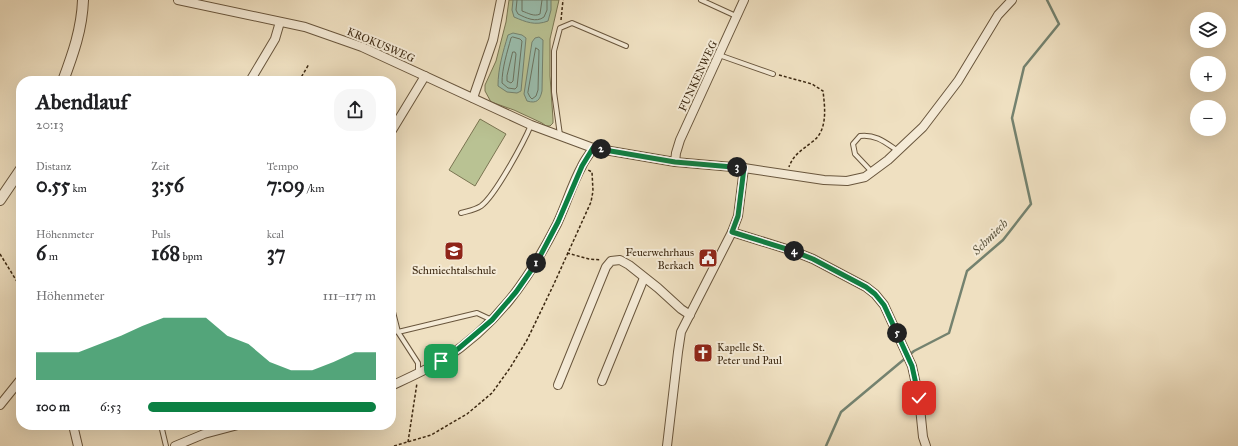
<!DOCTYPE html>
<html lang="de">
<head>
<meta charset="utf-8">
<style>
  :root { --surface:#fff; --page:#f6f6f6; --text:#202124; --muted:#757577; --accent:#0b8043 }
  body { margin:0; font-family:"IM FELL Great Primer",serif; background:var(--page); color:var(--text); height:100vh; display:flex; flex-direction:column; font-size:15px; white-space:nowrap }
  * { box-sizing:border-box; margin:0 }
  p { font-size:13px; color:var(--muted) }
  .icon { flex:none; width:22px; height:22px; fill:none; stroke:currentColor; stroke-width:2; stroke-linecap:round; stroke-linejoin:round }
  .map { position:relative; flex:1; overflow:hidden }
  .panel { position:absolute; left:16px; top:76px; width:380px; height:354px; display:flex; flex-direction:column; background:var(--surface); border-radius:16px; box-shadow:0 4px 16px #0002 }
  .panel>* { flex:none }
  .fabs { position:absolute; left:1190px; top:12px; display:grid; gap:8px }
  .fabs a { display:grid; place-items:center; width:36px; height:36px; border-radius:50%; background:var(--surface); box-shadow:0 4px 16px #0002; font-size:20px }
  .pin { position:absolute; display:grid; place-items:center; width:34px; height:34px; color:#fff; margin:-17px; border-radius:8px; box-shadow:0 2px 6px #0006 }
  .km { position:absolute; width:20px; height:20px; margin:-10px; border-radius:50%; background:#222; color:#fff; font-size:11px; line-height:20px; text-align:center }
  .round { display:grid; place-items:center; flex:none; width:42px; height:42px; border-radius:16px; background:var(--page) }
  .headline { display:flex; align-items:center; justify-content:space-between; height:68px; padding:0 20px }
  h1 { font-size:22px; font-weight:700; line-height:30px }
  .stats { display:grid; grid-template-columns:repeat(3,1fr); gap:6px; height:68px; padding:4px 20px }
  .stats div { display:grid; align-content:center }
  .stats b { font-size:20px; font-weight:700 }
  .stats small { font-size:11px; font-weight:400 }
  .stats p { font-size:11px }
  .chart { height:112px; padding:8px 20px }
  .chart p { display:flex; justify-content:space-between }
  .chart svg { width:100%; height:72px; margin-top:4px; fill:var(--accent); opacity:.7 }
  ul { padding:0 20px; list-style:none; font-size:13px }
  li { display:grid; grid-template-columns:64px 48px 1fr; align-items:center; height:30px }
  li i { height:10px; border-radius:5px; background:var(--accent) }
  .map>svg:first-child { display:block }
  .green { fill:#b9c293; stroke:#7a7552 }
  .water { fill:#9abeae; stroke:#74826f }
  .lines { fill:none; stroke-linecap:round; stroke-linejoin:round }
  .shore { stroke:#6b7360; stroke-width:1 }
  .stream { stroke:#74826f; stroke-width:2.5 }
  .service-casing { stroke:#69563d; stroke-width:6 }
  .minor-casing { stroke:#69563d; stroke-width:10 }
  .tertiary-casing { stroke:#69563d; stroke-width:12 }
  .path { stroke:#3c2811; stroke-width:1.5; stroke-dasharray:3 2; stroke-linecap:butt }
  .service { stroke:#f5ebd7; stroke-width:4 }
  .minor { stroke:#f5ebd7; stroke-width:8 }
  .tertiary { stroke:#f5ebd7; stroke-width:10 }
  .route-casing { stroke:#fff; stroke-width:8 }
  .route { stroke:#0b8043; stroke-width:5 }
  .labels { text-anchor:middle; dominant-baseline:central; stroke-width:4; stroke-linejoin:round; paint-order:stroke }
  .street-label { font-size:11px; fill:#3c2811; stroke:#f5ebd7 }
  .poi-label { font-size:11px; fill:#3c2811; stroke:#f5ebd7; text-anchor:end }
  .water-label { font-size:12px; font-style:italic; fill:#544e38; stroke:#f5ebd7 }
</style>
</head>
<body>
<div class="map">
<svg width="1238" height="446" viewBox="0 0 1238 446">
  <rect width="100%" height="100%" fill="#efe0c1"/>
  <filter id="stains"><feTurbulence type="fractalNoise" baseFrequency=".005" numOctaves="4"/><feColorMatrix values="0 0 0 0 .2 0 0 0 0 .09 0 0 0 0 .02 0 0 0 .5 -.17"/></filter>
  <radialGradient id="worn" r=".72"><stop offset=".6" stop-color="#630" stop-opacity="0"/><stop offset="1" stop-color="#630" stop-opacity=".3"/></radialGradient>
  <g class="green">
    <polygon points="509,0 559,0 550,39 550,76 553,119 553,123 550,126 546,126 542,123 514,110 491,102 485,91 485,85 496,61 506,22"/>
    <polygon points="480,119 506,134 475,186 449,170"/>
  </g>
  <g class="water">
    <path d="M513,0H551V10L548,21C535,26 526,22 514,17L512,10Z"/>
    <path d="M513,33L522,35L526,38L521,91L517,93L507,92L498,86C498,68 503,52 508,35Z"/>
    <path d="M539,37L543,40L542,91C540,100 537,104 527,101L524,94L532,42L535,38Z"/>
  </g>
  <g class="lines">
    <g class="shore">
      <path d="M517,0L516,10L518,14C526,18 536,23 544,17L547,10V0"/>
      <path d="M522,0V11C528,13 534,17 540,14L542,0"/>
      <path d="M513,37L520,39L522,41L517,87L515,89L508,88L502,83C502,68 507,53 511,38Z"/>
      <polygon points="536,48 539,50 538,90 536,96 532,99 530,97 528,93"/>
      <polygon points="513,52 515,52 516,54 513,81 511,83 507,81 507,76"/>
    </g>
    <polyline class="stream" points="826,446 841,412 914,351 949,333 967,271 1003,240 1031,204 1012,118 1024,67 1059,24 1047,0"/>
    <defs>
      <g id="service">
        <polyline points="701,0 736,16"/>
        <polyline points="719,55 773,74"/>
        <polyline points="560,135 554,92 554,51 560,28 572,23 626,46"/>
        <path d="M872,172L855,154L853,144L860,136C876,134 886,143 898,151"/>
        <path d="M461,213C468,211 475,210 481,206C495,196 524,142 531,125"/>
        <polyline points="393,312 398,332 418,363 418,373"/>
        <polyline points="398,332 477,313 492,320"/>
        <polyline points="161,425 166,446"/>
      </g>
      <g id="minor">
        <polyline points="178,0 305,27 362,47 531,125 593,148 675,162 744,168 824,180 847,181 865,177 888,160 923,127 958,81 998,15 1012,0"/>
        <polyline points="250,81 275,39 280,22"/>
        <polyline points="473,98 493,40 501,0"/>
        <polyline points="391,132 425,76"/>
        <polyline points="675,162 676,153 680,140 744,0"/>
        <polyline points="732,232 793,251 813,259 866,287 875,294 884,305 912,366 919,398 923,437 926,446"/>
        <polyline points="602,381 644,278"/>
        <polyline points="558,385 606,267 611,261 620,260 629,265 658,288 681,309 690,315"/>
        <path d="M391,386C408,378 426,370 443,360C497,325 528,281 557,224C566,205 572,184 582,166C585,159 590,154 593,148"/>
        <polyline points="0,405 21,379"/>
        <polyline points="73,425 78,446"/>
        <polyline points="175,446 204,434 238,425"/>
        <polyline points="667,446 678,352 681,332 732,232 738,216 744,168"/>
      </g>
      <g id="tertiary">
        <path d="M63,81C73,54 82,29 83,0"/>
        <polyline points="0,200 21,169"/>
      </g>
    </defs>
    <use href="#service" class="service-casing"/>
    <use href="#minor" class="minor-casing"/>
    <use href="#tertiary" class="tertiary-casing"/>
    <g class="path">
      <polyline points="561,20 563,0"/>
      <path d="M779,75L812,84L823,91C825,108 828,131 812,142C802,150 793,155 789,167"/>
      <polyline points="299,81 309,64"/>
      <polyline points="567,253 589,259 601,260"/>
      <polyline points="0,254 21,288"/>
      <polyline points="408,442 417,383"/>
      <polyline points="394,446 431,435 467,414 492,393 510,368 527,340 553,286 591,202 593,191 592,172 588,170"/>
    </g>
    <use href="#service" class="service"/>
    <use href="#minor" class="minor"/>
    <use href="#tertiary" class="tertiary"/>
  </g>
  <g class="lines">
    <defs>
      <polyline id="route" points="441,361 458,349 492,320 516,292 537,262 558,222 582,166 593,148 675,162 744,168 738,216 732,232 793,251 813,259 866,287 875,294 884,305 912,366 919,398"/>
    </defs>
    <use href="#route" class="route-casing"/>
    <use href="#route" class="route"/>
  </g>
  <defs>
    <symbol id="school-square" viewBox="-11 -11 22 22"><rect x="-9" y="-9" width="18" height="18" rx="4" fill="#8f2418" stroke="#f5ebd7"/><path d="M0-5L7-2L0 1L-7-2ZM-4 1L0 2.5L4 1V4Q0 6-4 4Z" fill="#fff"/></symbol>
    <symbol id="civic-square" viewBox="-11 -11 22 22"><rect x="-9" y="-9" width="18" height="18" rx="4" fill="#8f2418" stroke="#f5ebd7"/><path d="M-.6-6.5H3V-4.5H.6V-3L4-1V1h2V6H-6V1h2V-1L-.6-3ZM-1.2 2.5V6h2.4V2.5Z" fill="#fff"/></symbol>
    <symbol id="church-square" viewBox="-11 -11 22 22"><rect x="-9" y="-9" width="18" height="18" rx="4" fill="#8f2418" stroke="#f5ebd7"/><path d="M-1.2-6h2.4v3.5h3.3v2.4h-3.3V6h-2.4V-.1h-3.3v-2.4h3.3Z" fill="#fff"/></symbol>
  </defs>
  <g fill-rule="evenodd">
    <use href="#school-square" x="443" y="240" width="22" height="22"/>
    <use href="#civic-square" x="697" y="247" width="22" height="22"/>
    <use href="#church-square" x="692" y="342" width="22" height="22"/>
  </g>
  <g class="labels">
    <g class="street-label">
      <text transform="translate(381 45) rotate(23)">KROKUSWEG</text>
      <text transform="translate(698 76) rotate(-65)">FUNKENWEG</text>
    </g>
    <g class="poi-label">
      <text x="694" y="252">Feuerwehrhaus<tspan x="694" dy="13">Berkach</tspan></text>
      <text x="454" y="270" text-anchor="middle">Schmiechtalschule</text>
      <text x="717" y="347" text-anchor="start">Kapelle St.<tspan x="717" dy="13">Peter und Paul</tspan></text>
    </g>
    <g class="water-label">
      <text transform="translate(990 237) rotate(-45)">Schmiech</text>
    </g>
  </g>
  <rect width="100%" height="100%" filter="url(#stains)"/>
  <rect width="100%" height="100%" fill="url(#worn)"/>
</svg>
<div class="fabs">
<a><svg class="icon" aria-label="layers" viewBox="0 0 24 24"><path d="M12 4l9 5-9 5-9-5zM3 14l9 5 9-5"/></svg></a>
<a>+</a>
<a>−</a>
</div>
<div class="pin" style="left:441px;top:361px;background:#1e9e55"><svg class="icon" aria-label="arrive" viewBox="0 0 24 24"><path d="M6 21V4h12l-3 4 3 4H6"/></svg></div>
<div class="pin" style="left:919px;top:398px;background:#d93025"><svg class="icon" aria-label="check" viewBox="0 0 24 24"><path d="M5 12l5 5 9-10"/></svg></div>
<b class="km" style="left:536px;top:263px">1</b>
<b class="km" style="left:601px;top:149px">2</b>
<b class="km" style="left:737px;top:167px">3</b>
<b class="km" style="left:794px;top:251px">4</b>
<b class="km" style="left:897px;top:333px">5</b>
<section class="panel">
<div class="headline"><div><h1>Abendlauf</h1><p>20:13</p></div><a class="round"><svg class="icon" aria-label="share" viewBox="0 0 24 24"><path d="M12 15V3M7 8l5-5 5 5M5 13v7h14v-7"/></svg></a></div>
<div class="stats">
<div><p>Distanz</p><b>0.55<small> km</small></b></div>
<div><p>Zeit</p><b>3:56</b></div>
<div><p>Tempo</p><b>7:09<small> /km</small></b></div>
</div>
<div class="stats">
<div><p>Höhenmeter</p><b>6<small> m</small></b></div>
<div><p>Puls</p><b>168<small> bpm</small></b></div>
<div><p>kcal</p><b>37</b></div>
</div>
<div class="chart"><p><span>Höhenmeter</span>111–117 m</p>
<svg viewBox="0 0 160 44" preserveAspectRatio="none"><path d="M0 44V27L10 27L20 27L30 22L40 17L50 11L60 6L70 6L80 6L90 17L100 22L110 33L120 38L130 38L140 33L150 27L160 27V44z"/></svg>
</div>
<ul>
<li><b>100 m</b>6:53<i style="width:100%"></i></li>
</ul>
</section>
</div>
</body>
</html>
